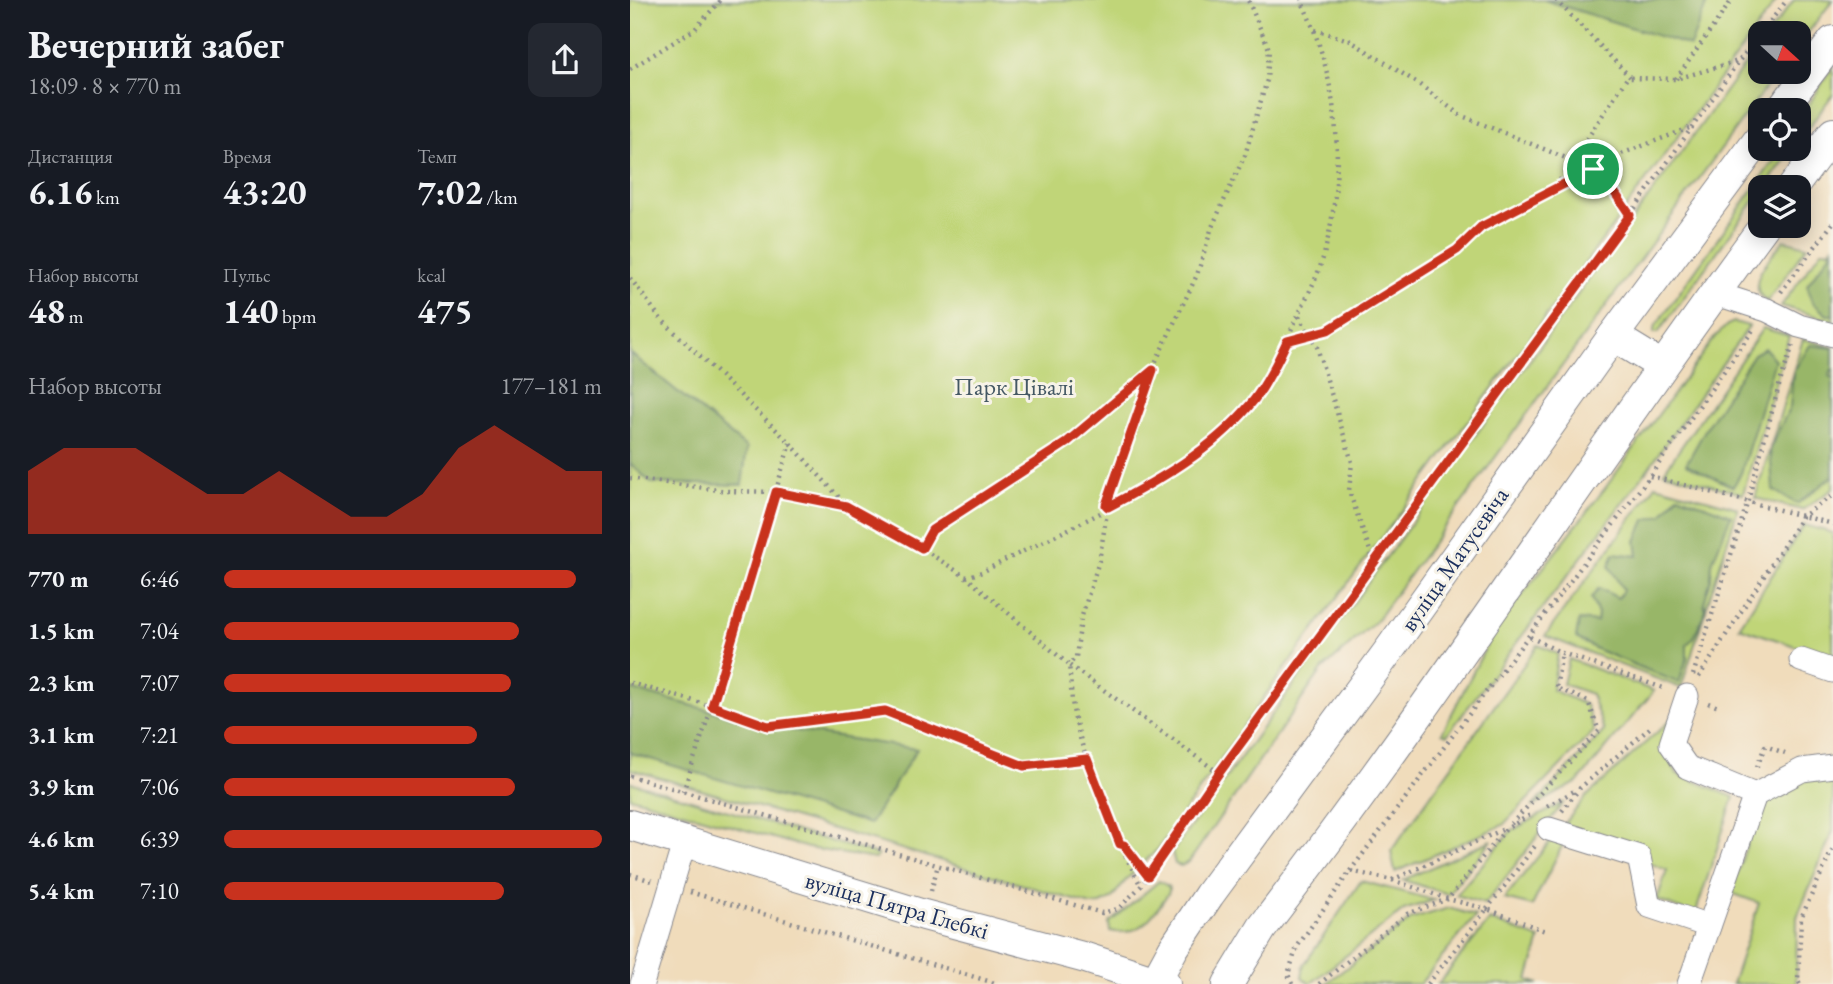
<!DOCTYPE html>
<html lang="ru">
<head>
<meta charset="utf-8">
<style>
  :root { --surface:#171b24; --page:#242831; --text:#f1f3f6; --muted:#9ea1a6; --accent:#c8321e }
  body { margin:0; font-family:"EB Garamond",serif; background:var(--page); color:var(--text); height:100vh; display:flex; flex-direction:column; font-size:26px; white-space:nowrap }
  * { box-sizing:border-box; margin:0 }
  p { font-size:23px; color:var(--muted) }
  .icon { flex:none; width:38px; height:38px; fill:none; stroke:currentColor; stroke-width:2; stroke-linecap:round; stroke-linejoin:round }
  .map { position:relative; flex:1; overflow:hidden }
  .drawer { display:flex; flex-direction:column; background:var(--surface); width:630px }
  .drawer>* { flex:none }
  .needle { width:46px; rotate:111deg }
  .controls { position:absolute; left:1118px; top:21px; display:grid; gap:14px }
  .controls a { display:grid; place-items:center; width:63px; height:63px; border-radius:14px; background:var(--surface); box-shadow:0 4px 18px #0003; font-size:35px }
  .pin { position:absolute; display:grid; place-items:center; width:60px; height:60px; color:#fff; margin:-30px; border:4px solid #fff; border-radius:50%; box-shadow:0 2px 7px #0007 }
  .round { display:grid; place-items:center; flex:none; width:74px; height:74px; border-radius:14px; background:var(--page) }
  .headline { display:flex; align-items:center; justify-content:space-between; height:119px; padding:0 28px }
  h1 { font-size:38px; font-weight:700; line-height:52px }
  .figures { display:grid; grid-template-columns:repeat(3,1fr); gap:10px; height:119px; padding:7px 28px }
  .figures div { display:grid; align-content:center }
  .figures b { font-size:35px; font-weight:700 }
  .figures small { font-size:19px; font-weight:400 }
  .figures p { font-size:19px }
  .chart { height:196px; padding:14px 28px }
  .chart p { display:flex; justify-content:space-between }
  .chart svg { width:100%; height:126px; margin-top:7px; fill:var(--accent); opacity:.7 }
  ul { padding:0 28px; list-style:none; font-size:23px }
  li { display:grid; grid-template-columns:112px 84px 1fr; align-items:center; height:52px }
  li i { height:18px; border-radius:9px; background:var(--accent) }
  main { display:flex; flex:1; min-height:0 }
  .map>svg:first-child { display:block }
  .green { fill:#c0d578; stroke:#6e826b; stroke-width:2 }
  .forest { fill:#98b668; stroke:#5a7263; stroke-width:2 }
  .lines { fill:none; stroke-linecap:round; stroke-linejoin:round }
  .minor-casing { stroke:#86868c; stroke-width:25 }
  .major-casing { stroke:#86868c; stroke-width:32 }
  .path { stroke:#86868c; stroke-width:4.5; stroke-dasharray:2 5; stroke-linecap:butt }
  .minor { stroke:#fff; stroke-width:23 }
  .major { stroke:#fff; stroke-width:30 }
  .route-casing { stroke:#fff; stroke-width:14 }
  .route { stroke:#c8321e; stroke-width:9 }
  .labels { text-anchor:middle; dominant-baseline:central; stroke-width:6; stroke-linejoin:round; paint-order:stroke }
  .park-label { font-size:24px; fill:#445864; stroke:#f7f3e8 }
  .street-label { font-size:24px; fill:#1b2f5e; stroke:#f7f3e8 }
</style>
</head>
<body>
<main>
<section class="drawer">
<div class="headline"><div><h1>Вечерний забег</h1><p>18:09 · 8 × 770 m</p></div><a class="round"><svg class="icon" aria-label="share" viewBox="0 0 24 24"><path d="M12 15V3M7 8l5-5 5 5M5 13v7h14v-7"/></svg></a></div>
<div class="figures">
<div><p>Дистанция</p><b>6.16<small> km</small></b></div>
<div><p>Время</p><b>43:20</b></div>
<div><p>Темп</p><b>7:02<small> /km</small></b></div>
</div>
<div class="figures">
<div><p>Набор высоты</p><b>48<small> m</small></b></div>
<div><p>Пульс</p><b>140<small> bpm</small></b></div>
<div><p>kcal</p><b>475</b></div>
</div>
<div class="chart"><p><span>Набор высоты</span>177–181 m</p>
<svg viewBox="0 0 160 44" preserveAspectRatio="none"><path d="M0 44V22L10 14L20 14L30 14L40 22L50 30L60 30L70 22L80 30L90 38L100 38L110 30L120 14L130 6L140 14L150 22L160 22V44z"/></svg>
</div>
<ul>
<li><b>770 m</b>6:46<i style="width:93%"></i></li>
<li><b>1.5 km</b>7:04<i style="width:78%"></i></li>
<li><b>2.3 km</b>7:07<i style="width:76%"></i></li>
<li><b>3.1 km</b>7:21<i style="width:67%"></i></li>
<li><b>3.9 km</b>7:06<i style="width:77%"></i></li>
<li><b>4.6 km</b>6:39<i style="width:100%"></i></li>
<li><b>5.4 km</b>7:10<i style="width:74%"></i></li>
</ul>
</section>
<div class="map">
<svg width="1203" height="984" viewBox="0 0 1203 984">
  <rect width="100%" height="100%" fill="#f7f3e8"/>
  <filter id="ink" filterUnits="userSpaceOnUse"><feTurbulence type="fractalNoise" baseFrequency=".0143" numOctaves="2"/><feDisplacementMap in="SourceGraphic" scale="14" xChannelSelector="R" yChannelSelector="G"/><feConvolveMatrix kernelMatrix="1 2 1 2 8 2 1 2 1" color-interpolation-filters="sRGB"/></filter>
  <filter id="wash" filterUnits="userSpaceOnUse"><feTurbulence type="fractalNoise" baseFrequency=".00686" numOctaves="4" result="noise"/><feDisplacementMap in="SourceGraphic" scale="28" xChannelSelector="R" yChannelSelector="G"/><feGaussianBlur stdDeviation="1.57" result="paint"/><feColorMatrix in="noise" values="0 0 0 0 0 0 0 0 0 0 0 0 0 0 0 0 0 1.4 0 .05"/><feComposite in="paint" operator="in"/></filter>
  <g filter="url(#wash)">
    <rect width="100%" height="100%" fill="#f0dcbb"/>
    <g class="green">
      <polygon points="0,0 1147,0 990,216 639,690 528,849 497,879 481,899 471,904 461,905 0,769"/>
      <polygon points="1164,0 1203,0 1169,44 1169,33 1139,33"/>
      <polygon points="1130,44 1130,72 1147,72 745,622 692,670 559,862 551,866 545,864 542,852"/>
      <polygon points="1203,66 1203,94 1169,141 1169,120"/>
      <polygon points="1152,149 1163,149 1135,187 1130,187 1130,193 1028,333 1024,333 1024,328"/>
      <path d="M1154,240L1177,246L1137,302C1112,283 1141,258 1154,240Z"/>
      <polygon points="1203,245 1203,321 1151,306 1192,250 1200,250"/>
      <polygon points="1104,322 1119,326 1015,473 817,735 812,733 864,631 976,487 1084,338 1097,325"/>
      <polygon points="1133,328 1159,336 1113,494 1034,472"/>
      <polygon points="1173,339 1203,347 1203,489 1172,510 1125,498"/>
      <polygon points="1026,485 1108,508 1051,688 915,636"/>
      <polygon points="1174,525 1203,533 1203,659 1109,627"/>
      <polygon points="908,645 928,654 922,690 956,705 964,731 873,825 765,872 761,851"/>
      <polygon points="939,659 1024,691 948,782 902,807 974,731 961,694 933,684"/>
      <polygon points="1046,715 1035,748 1047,774 1104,797 1065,915 1027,900 1037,870 939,832 902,906 874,899 956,797"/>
      <polygon points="1178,774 1203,775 1203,831 1167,917 1166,984 1102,984 1129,903 1101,893 1130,804"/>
      <polygon points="0,782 248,855 245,859 178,848 11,800 0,797"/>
      <polygon points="934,802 855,904 826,895 881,831"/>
      <polygon points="862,840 818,894 773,880"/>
      <path d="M529,881L539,887V892C524,914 511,938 480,931L479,923Z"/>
      <polygon points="731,881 804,900 774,910 680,984 672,977 674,965"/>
      <polygon points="819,908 846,916 790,984 695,984 782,919"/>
      <polygon points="860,920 910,939 898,980 909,984 808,984"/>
    </g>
    <g class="forest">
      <polygon points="914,0 1078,0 1060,46"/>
      <polygon points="1203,250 1203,315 1197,315 1183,303 1177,285"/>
      <polygon points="1180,345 1203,348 1203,368 1199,376 1203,378 1203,476 1167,504 1143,490 1140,448 1160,407 1163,372"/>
      <polygon points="1135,348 1145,360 1111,473 1103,487 1056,464 1079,423 1124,354"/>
      <polygon points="0,353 117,448 112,485 21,483 0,463"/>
      <polygon points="1048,495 1101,515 1082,563 1081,579 1074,603 1076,610 1063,639 1057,644 1057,658 1049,683 966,649 946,638 949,620 967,622 968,614 961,598 969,588 988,598 993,590 979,566 984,553 1008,556 1006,541 1015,520 1032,515"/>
      <polygon points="0,689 142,727 287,749 240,824 0,753"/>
    </g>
  </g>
  <g filter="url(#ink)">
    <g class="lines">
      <defs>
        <g id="minor">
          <polyline points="1084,293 1137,310 1169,326 1203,335"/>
          <polyline points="1171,660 1203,671"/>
          <polyline points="1057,696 1041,744 1057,767 1125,795"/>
          <polyline points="919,829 1009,857 1019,906 1079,926"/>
          <polyline points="12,984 55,840"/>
          <polyline points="1059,984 1125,795 1172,770 1203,766"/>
        </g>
        <g id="major">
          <polyline points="1151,110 1203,41"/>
          <polyline points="1163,187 1203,133"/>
          <polyline points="983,336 1032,366"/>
          <polyline points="0,825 294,915 456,958 535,984"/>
          <polyline points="524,984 543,949 579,895 760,649 983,336 1130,138"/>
          <path d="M598,984L632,928C807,700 963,457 1134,226"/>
        </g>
      </defs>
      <use href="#minor" class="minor-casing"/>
      <use href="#major" class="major-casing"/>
      <g class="path">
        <polyline points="926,0 1000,77"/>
        <polyline points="685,30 719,40 786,82 830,115 963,169 972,174 1000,215"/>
        <polyline points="0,69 65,29 91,0"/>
        <polyline points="1046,79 1102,0"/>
        <polyline points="926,186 997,78 1046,79 1108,61"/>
        <polyline points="0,278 31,319 160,443 216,505"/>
        <polyline points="1151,292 1203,223"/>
        <polyline points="669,316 687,347 722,462 719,491 744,562"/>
        <polyline points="658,340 698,330 827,250 851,227 983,157 1062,127"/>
        <polyline points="1020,476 1203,524"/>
        <path d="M0,478L97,491L146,492L216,506L279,540L336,577L439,665C441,682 441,702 445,719C459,775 484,836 511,886"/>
        <polyline points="291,548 302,530 437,443 522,371"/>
        <path d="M336,577L352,572C435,529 528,492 598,428C628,399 646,364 663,326C673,304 686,281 693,258C717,172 710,81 671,0"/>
        <polyline points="900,637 932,653 1036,689"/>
        <polyline points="1063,675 1117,504 1150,382 1163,345"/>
        <polyline points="1069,677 1172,517 1203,495"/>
        <polyline points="0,683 82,706 139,726 255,711 394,766 457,759"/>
        <polyline points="1078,703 1091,708"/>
        <polyline points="1127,767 1135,746 1155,753"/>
        <polyline points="589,773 439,665 446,657 451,619 469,561 478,507 476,505 525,363 567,275 582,227 615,155 637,80 639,49 618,0"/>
        <polyline points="0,776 472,913 488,909 511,886 589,773 1000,215 1109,61 1157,0"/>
        <polyline points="53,792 82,706 160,443"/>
        <polyline points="917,806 946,790"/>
        <polyline points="932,811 950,788 1022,726"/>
        <polyline points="881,824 969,731 958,701 926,688 932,653"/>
        <polyline points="490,844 494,846 518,876"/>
        <polyline points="720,871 1020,476 1123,330"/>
        <polyline points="0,874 22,881"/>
        <polyline points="762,880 874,829"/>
        <polyline points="301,891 308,865"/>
        <polyline points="60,892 368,984"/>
        <polyline points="662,984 658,974 667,947 720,871 762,880 818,899 876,829 900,815"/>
        <polyline points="689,984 777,914 818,899 857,909 905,846"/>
        <polyline points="798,984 857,909 918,932"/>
        <polyline points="1170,984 1168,980 1171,918 1203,848"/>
      </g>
      <use href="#minor" class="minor"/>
      <use href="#major" class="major"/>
    </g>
  </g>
  <g class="lines" filter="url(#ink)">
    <defs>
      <path id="route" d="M963,169L972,174L1000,215L589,773L518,876L494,845L490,844L457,759L394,766L255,711L138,726L82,706L146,492L216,506L292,548L302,530L436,443L523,370L476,505L478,507C529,480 581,451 619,406C635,388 647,363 657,341L698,330L827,250L851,227Z"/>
    </defs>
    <use href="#route" class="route-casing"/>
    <use href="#route" class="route"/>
  </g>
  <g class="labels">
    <g class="park-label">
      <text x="384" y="386">Парк Цівалі</text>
    </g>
    <g class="street-label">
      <text transform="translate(824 559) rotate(-55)">вуліца Матусевіча</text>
      <text transform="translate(267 905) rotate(16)">вуліца Пятра Глебкі</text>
    </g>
  </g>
</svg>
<div class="controls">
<a><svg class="needle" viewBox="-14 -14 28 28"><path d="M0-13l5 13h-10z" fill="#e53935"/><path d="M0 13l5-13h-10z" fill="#9ea1a6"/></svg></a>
<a><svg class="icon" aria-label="locate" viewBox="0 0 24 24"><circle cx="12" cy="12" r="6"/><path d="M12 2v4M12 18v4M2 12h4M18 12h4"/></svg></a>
<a><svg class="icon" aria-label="layers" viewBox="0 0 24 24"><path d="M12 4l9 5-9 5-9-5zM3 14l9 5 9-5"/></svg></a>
</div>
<div class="pin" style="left:963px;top:169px;background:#1e9e55"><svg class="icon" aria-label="arrive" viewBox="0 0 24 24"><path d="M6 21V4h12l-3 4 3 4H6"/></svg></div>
</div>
</main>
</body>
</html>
